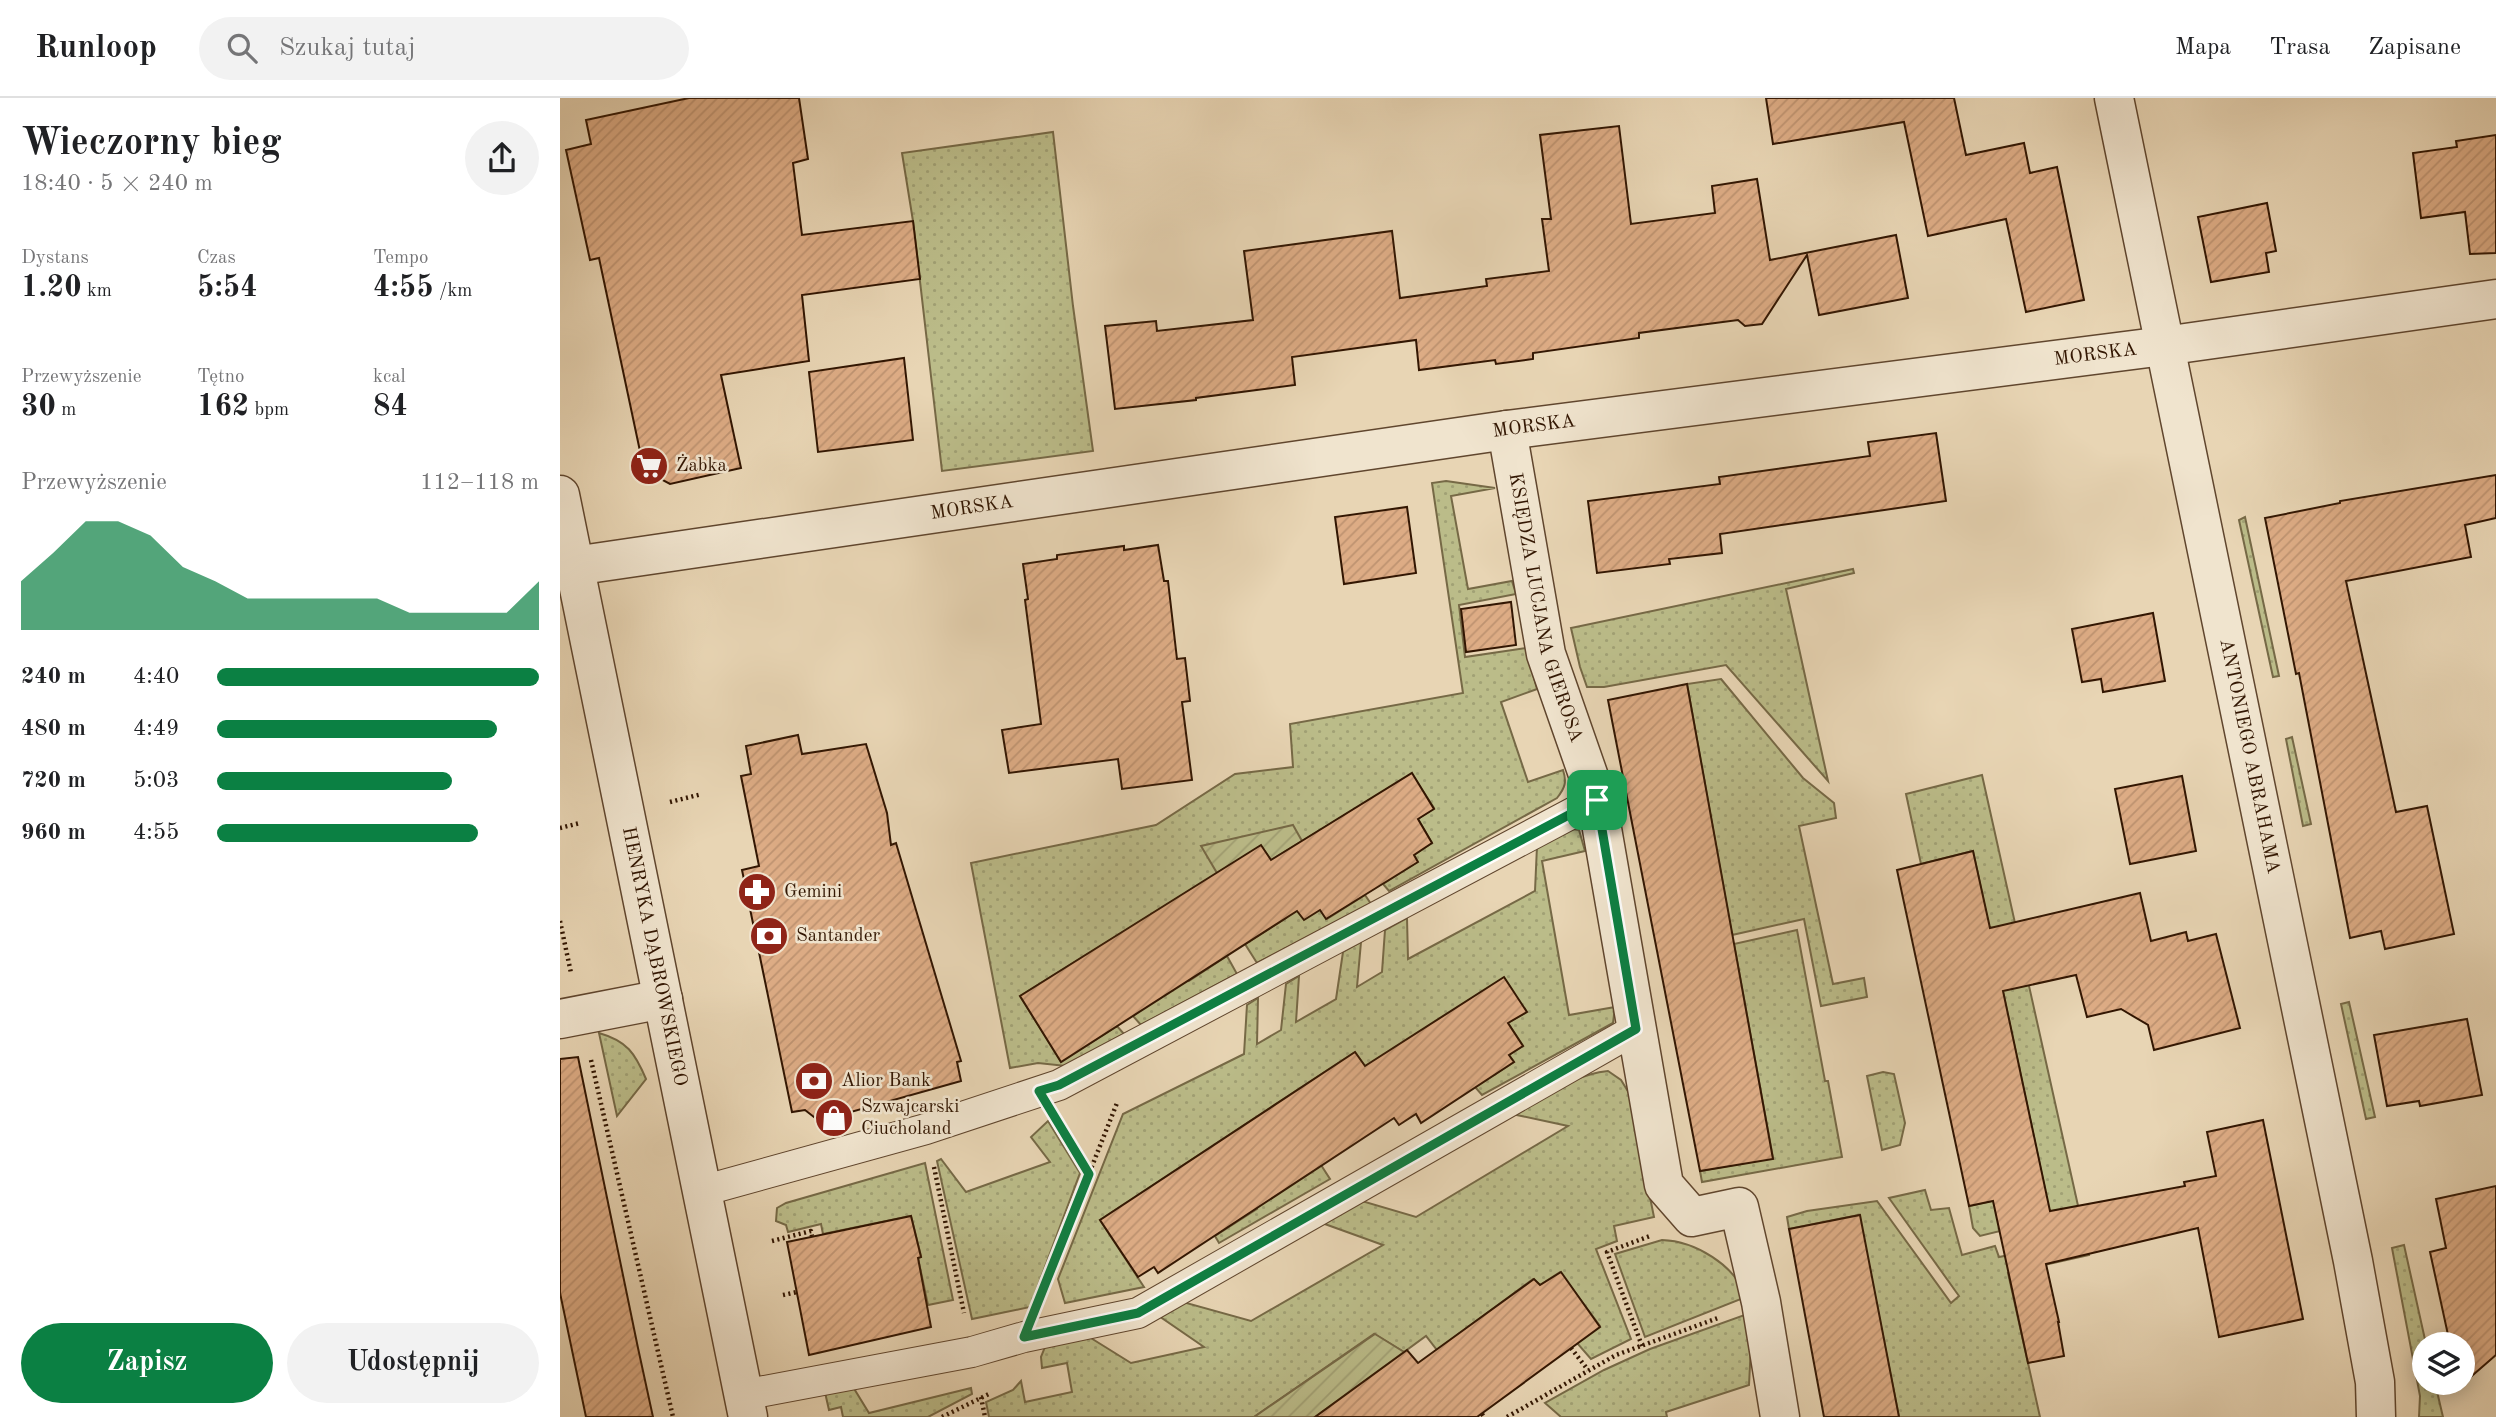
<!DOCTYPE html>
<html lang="pl">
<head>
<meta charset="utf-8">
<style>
  :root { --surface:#fff; --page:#f2f2f2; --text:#202124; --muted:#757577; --line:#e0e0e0; --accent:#0b8043 }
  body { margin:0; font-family:"Old Standard TT",serif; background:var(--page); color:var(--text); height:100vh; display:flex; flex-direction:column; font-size:26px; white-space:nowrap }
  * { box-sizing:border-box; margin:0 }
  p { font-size:23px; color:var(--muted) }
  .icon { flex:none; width:38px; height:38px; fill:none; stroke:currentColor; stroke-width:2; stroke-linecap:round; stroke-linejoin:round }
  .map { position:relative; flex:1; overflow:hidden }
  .details { display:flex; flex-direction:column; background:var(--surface); width:560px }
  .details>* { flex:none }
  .controls { position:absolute; left:1852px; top:1234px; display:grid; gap:14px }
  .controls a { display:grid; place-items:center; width:63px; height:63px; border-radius:50%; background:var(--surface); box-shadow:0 4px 18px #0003; font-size:35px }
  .pin { position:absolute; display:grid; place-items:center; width:60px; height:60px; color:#fff; margin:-30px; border-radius:14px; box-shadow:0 4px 10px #0006 }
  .round { display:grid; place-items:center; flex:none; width:74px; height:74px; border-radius:37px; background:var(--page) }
  .overview { display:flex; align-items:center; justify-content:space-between; height:119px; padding:0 21px }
  h1 { font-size:38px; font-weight:700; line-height:52px }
  .figures { display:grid; grid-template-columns:repeat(3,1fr); gap:10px; height:119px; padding:7px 21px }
  .figures div { display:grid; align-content:center }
  .figures b { font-size:30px; font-weight:700 }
  .figures small { font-size:19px; font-weight:400 }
  .figures p { font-size:19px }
  .chart { height:196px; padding:14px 21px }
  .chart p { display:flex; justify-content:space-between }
  .chart svg { width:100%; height:126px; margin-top:7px; fill:var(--accent); opacity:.7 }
  .cta { display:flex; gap:14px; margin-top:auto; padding:14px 21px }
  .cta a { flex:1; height:80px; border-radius:42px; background:var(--accent); color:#fff; font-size:28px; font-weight:700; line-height:80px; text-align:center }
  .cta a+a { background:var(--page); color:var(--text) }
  ul { padding:0 21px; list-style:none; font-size:23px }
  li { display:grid; grid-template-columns:112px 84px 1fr; align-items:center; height:52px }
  li i { height:18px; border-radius:9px; background:var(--accent) }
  header { display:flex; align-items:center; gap:42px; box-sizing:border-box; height:98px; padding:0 35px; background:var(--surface); border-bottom:2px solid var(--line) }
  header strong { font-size:33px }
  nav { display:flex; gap:38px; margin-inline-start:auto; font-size:24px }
  .search { width:490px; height:63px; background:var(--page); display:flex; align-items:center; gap:18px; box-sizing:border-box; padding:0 24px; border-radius:38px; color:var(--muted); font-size:26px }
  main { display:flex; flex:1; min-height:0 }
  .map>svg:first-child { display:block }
  .grass { fill:url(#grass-dots); stroke:#766946; stroke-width:2 }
  .garden { fill:url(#garden-furrows); stroke:#766946; stroke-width:2 }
  .building { fill:url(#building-hatch); stroke:#321602; stroke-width:2 }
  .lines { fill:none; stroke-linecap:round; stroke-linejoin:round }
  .service-casing { stroke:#60462e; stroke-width:32 }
  .minor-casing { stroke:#60462e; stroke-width:41 }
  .tertiary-casing { stroke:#60462e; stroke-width:41 }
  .path { stroke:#321602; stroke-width:4.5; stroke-dasharray:2 3.5; stroke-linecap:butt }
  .service { stroke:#f0e4ce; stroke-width:30 }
  .minor { stroke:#f0e4ce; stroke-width:38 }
  .tertiary { stroke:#f0e4ce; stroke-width:38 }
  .route-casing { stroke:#fff; stroke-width:14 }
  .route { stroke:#0b8043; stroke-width:9 }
  .labels { text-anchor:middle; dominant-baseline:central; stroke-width:5; stroke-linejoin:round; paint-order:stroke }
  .street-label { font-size:19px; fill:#321602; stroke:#f0e4ce }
  .poi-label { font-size:19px; fill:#321602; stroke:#f0e4ce; text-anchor:start }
</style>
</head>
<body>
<header>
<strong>Runloop</strong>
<div class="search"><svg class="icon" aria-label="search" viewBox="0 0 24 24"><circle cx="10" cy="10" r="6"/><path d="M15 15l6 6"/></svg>Szukaj tutaj</div>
<nav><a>Mapa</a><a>Trasa</a><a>Zapisane</a></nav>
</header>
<main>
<section class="details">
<div class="overview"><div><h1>Wieczorny bieg</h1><p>18:40 · 5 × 240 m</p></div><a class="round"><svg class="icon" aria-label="share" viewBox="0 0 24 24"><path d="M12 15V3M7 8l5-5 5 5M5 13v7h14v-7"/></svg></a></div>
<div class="figures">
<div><p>Dystans</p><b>1.20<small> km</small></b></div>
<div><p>Czas</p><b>5:54</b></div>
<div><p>Tempo</p><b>4:55<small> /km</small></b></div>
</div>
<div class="figures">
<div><p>Przewyższenie</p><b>30<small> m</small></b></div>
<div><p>Tętno</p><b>162<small> bpm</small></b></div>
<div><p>kcal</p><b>84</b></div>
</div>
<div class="chart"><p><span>Przewyższenie</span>112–118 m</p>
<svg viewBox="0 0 160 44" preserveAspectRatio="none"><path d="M0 44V27L10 17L20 6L30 6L40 11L50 22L60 27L70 33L80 33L90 33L100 33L110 33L120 38L130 38L140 38L150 38L160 27V44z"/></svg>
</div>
<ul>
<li><b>240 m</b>4:40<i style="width:100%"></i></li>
<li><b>480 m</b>4:49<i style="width:87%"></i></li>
<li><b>720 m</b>5:03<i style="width:73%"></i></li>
<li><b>960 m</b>4:55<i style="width:81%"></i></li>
</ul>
<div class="cta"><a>Zapisz</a><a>Udostępnij</a></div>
</section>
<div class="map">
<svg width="1936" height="1319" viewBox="0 0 1936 1319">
  <defs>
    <pattern id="grass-dots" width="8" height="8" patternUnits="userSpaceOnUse" patternTransform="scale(1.75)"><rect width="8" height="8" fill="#bbbc89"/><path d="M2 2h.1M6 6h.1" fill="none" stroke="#a1a175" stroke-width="1.8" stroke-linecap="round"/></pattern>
    <pattern id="garden-furrows" width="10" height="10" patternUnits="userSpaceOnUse" patternTransform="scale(1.75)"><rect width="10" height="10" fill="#bbbc89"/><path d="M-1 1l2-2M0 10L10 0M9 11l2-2" fill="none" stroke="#a1a175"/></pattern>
    <pattern id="building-hatch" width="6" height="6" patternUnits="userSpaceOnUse" patternTransform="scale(1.75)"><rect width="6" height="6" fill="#ddac85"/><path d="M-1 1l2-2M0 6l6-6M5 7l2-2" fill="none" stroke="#be9371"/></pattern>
  </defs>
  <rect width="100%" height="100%" fill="#e8d5b4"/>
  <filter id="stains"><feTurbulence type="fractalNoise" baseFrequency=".00286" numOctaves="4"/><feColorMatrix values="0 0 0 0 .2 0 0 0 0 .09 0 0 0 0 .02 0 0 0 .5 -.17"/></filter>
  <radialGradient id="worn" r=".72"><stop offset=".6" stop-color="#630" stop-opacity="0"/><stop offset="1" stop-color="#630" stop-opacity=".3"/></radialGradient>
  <g class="grass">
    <polygon points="493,34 513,208 533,353 382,373 353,123 342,55"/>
    <path d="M886,383L935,390L891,398L908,491L952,483L956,496L899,507L905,559L966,550L977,591L941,604L968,684L1003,672C1007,684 1005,690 997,700L829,793L823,786L857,764L854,757L872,745L858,721L874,710L852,676L711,762L701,748L460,898L501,963L557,928L564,936L506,968L478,965L450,970L411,765L596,727L675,676L733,669L730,626L903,595L872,385Z"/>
    <polygon points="1685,419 1719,578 1713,579 1679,422"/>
    <polygon points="1293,471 1294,475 1226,491 1268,683 1166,567 1044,589 1027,589 1020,569 1011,530"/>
    <polygon points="1161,581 1243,680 1274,705 1276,720 1239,728 1273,886 1304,880 1307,899 1261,908 1244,821 1172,837 1127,586"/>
    <polygon points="1732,639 1751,726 1743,728 1726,641"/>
    <polygon points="1422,677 1529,1157 1448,1175 1480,1319 1339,1319 1299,1117 1229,1131 1227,1119 1247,1113 1317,1103 1391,1205 1399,1198 1329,1100 1365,1092 1371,1112 1389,1110 1402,1157 1435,1148 1439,1159 1479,1151 1444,1132 1420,1138 1413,1130 1409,1108 1485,1091 1413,753 1361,766 1346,696"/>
    <polygon points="1012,731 1019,732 1025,753 982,763 1009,917 1055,909 1053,925 922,997 915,989 954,964 949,957 963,948 948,925 966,914 805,968 795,954 540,1122 584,1189 505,1205 498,1181 563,1016 684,956 687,907 698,900 697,946 721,932 726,886 739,878 736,924 776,901 783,854 801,844 797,889 822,874 825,832 847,820 848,861 975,793 977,748"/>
    <polygon points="805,797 811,806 697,865 685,846 726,820 733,808 760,812 767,821"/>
    <polygon points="1237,832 1265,983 1268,983 1282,1059 1142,1084 1140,1073 1213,1060 1174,846"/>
    <polygon points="667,858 677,876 581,927 573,918 623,875 629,883"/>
    <polygon points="1789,904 1815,1019 1806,1021 1781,906"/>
    <path d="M39,935C67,943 75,955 86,981L57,1018Z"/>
    <path d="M1048,973L1061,982L1069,995L1094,1119L1054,1128L1057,1143L1036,1151L1071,1241L1031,1261L1017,1245L1040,1228L1000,1174L980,1187L973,1181L877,1252L866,1238L844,1254L814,1236L694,1319H429L426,1304L453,1292L461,1283L465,1304L512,1294L507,1265L482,1270L481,1259L485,1249L526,1237L571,1265L644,1249L599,1218L623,1204L691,1223L823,1147L762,1125L802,1103L856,1119L1008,1028L952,1016C982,1000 1014,976 1048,973Z"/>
    <polygon points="1323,974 1334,976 1345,1025 1340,1047 1322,1052 1307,978"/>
    <polygon points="488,1023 520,1075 470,1209 412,1221 377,1063 381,1061 406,1094 490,1064 471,1039"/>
    <polygon points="365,1065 393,1202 368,1207 358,1160 361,1158 351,1118 263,1136 261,1126 228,1134 226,1127 216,1123 217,1110 226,1105"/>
    <polygon points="761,1067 770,1081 659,1145 655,1138 697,1111 693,1104"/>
    <path d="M1102,1142C1135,1143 1175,1167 1186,1199L1085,1239L1055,1156Z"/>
    <polygon points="1844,1147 1866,1246 1864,1246 1864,1284 1875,1285 1883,1319 1859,1319 1860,1298 1832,1150"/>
    <polygon points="1190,1215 1192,1227 1189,1287 1106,1314 1107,1319 1001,1319 985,1305 1044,1272 1090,1251"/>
    <polygon points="290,1284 309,1315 411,1290 412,1296 368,1319 283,1319 281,1309 269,1312 264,1290"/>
  </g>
  <g class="garden">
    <polygon points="733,727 742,743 711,762 701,748 657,775 641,748"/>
    <polygon points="815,1236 844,1254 755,1319 694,1319"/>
  </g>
  <g class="building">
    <polygon points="129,0 239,0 248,61 233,65 242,137 353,123 360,181 242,197 249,263 161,277 181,370 110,386 84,372 39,160 30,162 6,52 31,46 26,22"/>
    <polygon points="1206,0 1394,0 1406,57 1464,45 1470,75 1497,69 1524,202 1466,214 1446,121 1368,138 1344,24 1213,46"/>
    <polygon points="1059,28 1071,126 1155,115 1152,88 1197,81 1210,162 1336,137 1348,200 1259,217 1247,157 1202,226 1185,228 1178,222 1079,235 1079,240 973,255 973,261 936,266 935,262 859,272 856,242 732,259 735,287 636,300 636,302 555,311 545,228 596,223 597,233 693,222 684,153 832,133 840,200 927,188 926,181 989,173 982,121 991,121 980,37"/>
    <polygon points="1936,37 1936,155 1910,156 1905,114 1861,120 1853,55 1897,49 1896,43"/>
    <polygon points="1707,105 1716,153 1706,155 1709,174 1651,184 1638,119"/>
    <polygon points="344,260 353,342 258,354 249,274"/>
    <polygon points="1376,335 1386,403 1160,436 1162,455 1109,461 1110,466 1037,475 1028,403 1160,386 1159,379 1310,358 1308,344"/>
    <polygon points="1936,377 1936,420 1905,427 1911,459 1786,483 1836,714 1867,708 1894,836 1825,851 1821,833 1790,840 1739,575 1736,576 1705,420 1780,405 1780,403"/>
    <polygon points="847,409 856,475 784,486 775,419"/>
    <polygon points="598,447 604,483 608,483 617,561 625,560 630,603 622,604 632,682 562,691 558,661 449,675 442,632 481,626 465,502 468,501 463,466 497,461 497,457 564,448 564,452"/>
    <polygon points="951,504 956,547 906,554 901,511"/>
    <polygon points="1593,515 1605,583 1543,594 1541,581 1522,584 1512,531"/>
    <polygon points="1127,586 1213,1061 1140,1073 1048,602"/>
    <polygon points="238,637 242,656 306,646 327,715 331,747 336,745 401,963 397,964 401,983 259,1023 245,1012 232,1014 182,772 199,768 181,678 191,676 186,648"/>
    <polygon points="852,675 874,711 858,721 872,745 854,757 858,764 766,821 760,812 744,822 737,813 501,964 460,898 701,747 711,762"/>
    <polygon points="1622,678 1636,753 1570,766 1555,691"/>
    <polygon points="1413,753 1430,830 1580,795 1591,843 1626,834 1628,843 1656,836 1680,930 1594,952 1588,927 1561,911 1527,919 1516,877 1443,893 1490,1113 1625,1088 1624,1084 1656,1078 1647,1034 1703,1022 1743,1221 1659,1239 1638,1130 1486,1166 1499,1224 1498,1224 1504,1258 1468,1265 1433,1103 1409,1108 1337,772"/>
    <polygon points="944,879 967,914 948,925 963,948 949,957 954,964 861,1025 856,1016 839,1027 834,1020 598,1175 594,1169 578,1179 540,1122 795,954 805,968"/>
    <polygon points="1907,921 1922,997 1860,1008 1859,1003 1827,1008 1814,937"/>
    <polygon points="18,959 78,1250 93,1319 26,1319 0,1195 0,961"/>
    <polygon points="1936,1088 1936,1257 1899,1289 1898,1284 1902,1284 1902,1246 1890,1246 1870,1154 1886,1150 1876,1101"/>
    <polygon points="1300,1117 1339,1319 1264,1319 1229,1131"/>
    <polygon points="351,1118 361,1159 358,1160 371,1229 249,1257 227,1144"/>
    <polygon points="1001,1174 1040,1229 917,1319 755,1319 847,1252 858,1265 974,1181 980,1187"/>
  </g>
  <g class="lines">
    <defs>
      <g id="service">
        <polyline points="142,1093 366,1031 499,987 1037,702"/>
        <polyline points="183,1297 412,1254 464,1239 578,1215 1076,931"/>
      </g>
      <g id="minor">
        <path id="s1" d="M1554,0L1793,1163L1815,1284L1816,1319"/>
        <path id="s2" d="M947,332L986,556L1037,702L1104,1087L1132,1119L1179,1109L1201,1204L1220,1319"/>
        <path id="s3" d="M14,468L947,332L1604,248L1936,201"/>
        <polyline points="0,921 103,901"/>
      </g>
      <g id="tertiary">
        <path id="s4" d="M0,397L188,1319"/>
      </g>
    </defs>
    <use href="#service" class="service-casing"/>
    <use href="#minor" class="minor-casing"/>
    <use href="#tertiary" class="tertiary-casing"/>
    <g class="path">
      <polyline points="110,704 142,696"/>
      <polyline points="0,730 20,725"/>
      <polyline points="0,823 11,875"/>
      <polyline points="31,962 113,1319"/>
      <polyline points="500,1029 528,1075"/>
      <polyline points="374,1069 404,1215"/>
      <polyline points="212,1143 251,1133 252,1138"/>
      <polyline points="483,1192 557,1005"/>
      <polyline points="223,1197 237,1194"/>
      <polyline points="1082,1248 1047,1154 1090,1138"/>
      <polyline points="1011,1250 1028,1272"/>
      <polyline points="421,1299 425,1319"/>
      <polyline points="922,1316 924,1319"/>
      <polyline points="382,1319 431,1295"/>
      <polyline points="947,1319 1056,1257 1158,1220"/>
    </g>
    <use href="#service" class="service"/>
    <use href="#minor" class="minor"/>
    <use href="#tertiary" class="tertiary"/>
  </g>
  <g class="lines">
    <defs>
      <polygon id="route" points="1037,702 1076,931 578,1215 464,1239 529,1076 479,993 499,987"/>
    </defs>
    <use href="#route" class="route-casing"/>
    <use href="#route" class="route"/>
  </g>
  <defs>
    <symbol id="supermarket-disc" viewBox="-11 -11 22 22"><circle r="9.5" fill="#8f2418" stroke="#f0e4ce"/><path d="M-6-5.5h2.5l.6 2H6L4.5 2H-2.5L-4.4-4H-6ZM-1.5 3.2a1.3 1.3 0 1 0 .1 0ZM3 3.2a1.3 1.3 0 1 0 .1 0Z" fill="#fff"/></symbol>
    <symbol id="pharmacy-disc" viewBox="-11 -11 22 22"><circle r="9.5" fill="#8f2418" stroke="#f0e4ce"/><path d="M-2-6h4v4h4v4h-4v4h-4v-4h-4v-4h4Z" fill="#fff"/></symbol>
    <symbol id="bank-disc" viewBox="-11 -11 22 22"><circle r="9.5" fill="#8f2418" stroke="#f0e4ce"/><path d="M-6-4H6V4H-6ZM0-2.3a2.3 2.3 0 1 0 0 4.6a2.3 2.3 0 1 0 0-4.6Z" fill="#fff"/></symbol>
    <symbol id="shop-disc" viewBox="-11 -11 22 22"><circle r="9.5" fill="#8f2418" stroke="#f0e4ce"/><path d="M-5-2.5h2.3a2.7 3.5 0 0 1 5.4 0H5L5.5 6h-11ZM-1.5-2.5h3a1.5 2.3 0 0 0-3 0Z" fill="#fff"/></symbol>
  </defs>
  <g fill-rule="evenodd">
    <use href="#supermarket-disc" x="67" y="346" width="44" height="44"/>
    <use href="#pharmacy-disc" x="175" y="772" width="44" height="44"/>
    <use href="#bank-disc" x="187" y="816" width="44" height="44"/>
    <use href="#bank-disc" x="232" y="961" width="44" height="44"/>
    <use href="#shop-disc" x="252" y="998" width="44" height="44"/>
  </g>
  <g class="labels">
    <g class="street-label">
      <text stroke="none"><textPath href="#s3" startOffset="1536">MORSKA</textPath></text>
      <text stroke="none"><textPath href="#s3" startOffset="970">MORSKA</textPath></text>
      <text stroke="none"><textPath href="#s3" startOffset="402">MORSKA</textPath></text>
      <text stroke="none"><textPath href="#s2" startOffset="182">KSIĘDZA LUCJANA GIEROSA</textPath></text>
      <text stroke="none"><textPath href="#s1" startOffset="672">ANTONIEGO ABRAHAMA</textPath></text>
      <text stroke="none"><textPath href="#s4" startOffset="471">HENRYKA DĄBROWSKIEGO</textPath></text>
    </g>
    <g class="poi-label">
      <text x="116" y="368">Żabka</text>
      <text x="224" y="794">Gemini</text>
      <text x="236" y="838">Santander</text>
      <text x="281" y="983">Alior Bank</text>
      <text x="301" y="1009">Szwajcarski<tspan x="301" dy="22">Ciucholand</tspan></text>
    </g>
  </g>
  <rect width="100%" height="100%" filter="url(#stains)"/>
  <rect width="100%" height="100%" fill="url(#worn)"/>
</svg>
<div class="controls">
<a><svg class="icon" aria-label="layers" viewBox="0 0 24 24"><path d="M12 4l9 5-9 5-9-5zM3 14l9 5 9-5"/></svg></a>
</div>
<div class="pin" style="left:1037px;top:702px;background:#1e9e55"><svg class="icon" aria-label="arrive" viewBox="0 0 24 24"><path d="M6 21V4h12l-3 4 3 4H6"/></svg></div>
</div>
</main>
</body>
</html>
